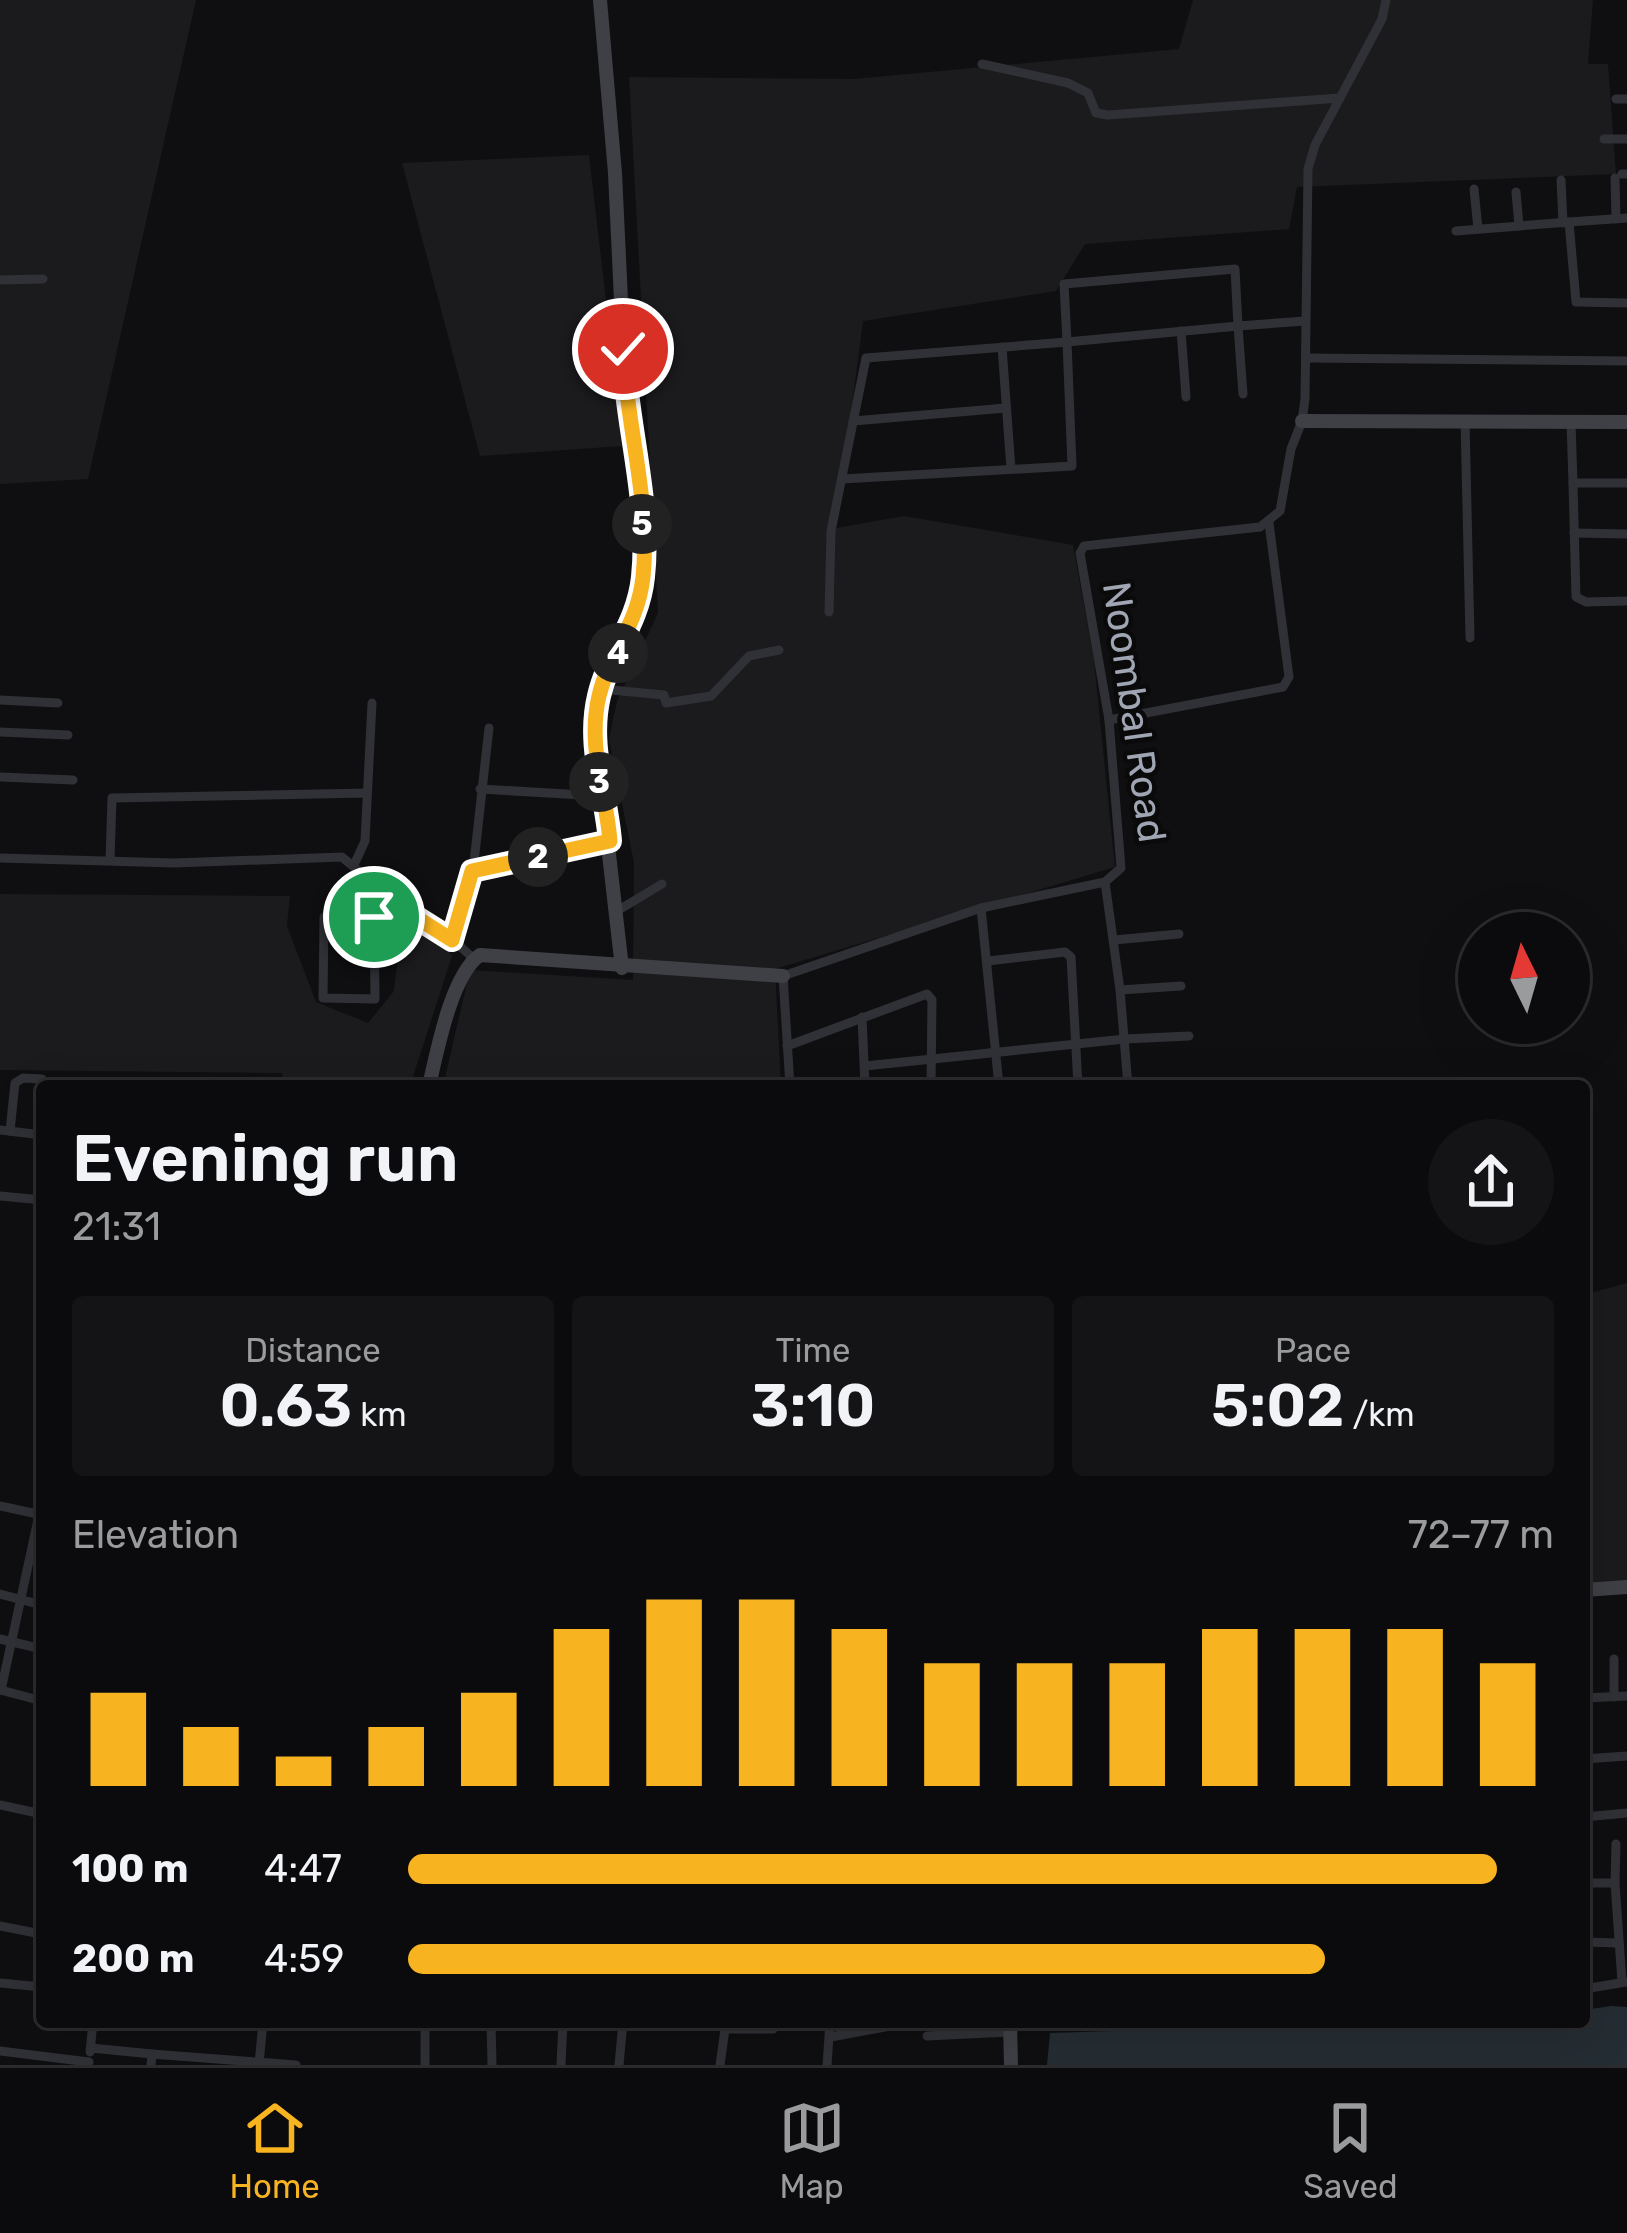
<!DOCTYPE html>
<html lang="en">
<head>
<meta charset="utf-8">
<style>
  :root { --surface:#0b0b0d; --page:#141416; --text:#f1f3f6; --muted:#9a9b9d; --line:#2b2b2e; --accent:#f8b420 }
  body { margin:0; font-family:Rubik,sans-serif; background:var(--page); color:var(--text); height:100vh; display:flex; flex-direction:column; font-size:45px; white-space:nowrap }
  * { box-sizing:border-box; margin:0 }
  p { font-size:39px; color:var(--muted) }
  .icon { flex:none; width:66px; height:66px; fill:none; stroke:currentColor; stroke-width:2; stroke-linecap:round; stroke-linejoin:round }
  .map { position:relative; flex:1; overflow:hidden }
  .sheet { position:absolute; left:36px; top:1080px; width:1554px; height:948px; display:flex; flex-direction:column; background:var(--surface); border-radius:12px; box-shadow:0 12px 48px #0002,0 0 0 3px var(--line) }
  .sheet>* { flex:none }
  .needle { width:78px; rotate:355deg }
  .buttons { position:absolute; left:1458px; top:912px; display:grid; gap:24px }
  .buttons a { display:grid; place-items:center; width:132px; height:132px; border-radius:50%; background:var(--surface); box-shadow:0 12px 48px #0002,0 0 0 3px var(--line); font-size:60px }
  .pin { position:absolute; display:grid; place-items:center; width:102px; height:102px; color:#fff; margin:-51px; border:6px solid #fff; border-radius:50%; box-shadow:0 3px 12px #0007 }
  .km { position:absolute; width:60px; height:60px; margin:-30px; border-radius:50%; background:#222; color:#fff; font-size:33px; line-height:60px; text-align:center }
  .round { display:grid; place-items:center; flex:none; width:126px; height:126px; border-radius:63px; background:var(--page) }
  .headline { display:flex; align-items:center; justify-content:space-between; height:204px; padding:0 36px }
  h1 { font-size:66px; font-weight:600; line-height:90px }
  .figures { display:grid; grid-template-columns:repeat(3,1fr); gap:18px; height:204px; padding:12px 36px }
  .figures div { display:grid; align-content:center; border-radius:12px; background:var(--page); text-align:center }
  .figures b { font-size:60px; font-weight:600 }
  .figures small { font-size:33px; font-weight:400 }
  .figures p { font-size:33px }
  .chart { height:336px; padding:24px 36px }
  .chart p { display:flex; justify-content:space-between }
  .chart svg { width:100%; height:216px; margin-top:12px; stroke:var(--accent); stroke-width:6 }
  ul { padding:0 36px; list-style:none; font-size:39px }
  li { display:grid; grid-template-columns:192px 144px 1fr; align-items:center; height:90px }
  li i { height:30px; border-radius:15px; background:var(--accent) }
  .menu { display:flex; justify-content:space-around; align-items:center; height:168px; border-top:3px solid var(--line); background:var(--surface); font-size:33px; color:var(--muted) }
  .menu a { display:grid; justify-items:center; gap:6px }
  .menu .on { color:var(--accent) }
  .map>svg:first-child { display:block }
  .built { fill:#1b1b1e }
  .water { fill:#252d34 }
  .lines { fill:none; stroke-linecap:round; stroke-linejoin:round }
  .street { stroke:#303136; stroke-width:9 }
  .secondary { stroke:#3e4046; stroke-width:14 }
  .route-casing { stroke:#fff; stroke-width:24 }
  .route { stroke:#f8b420; stroke-width:15 }
  .labels { text-anchor:middle; dominant-baseline:central; stroke-width:9; stroke-linejoin:round; paint-order:stroke }
  .street-label { font-size:39px; fill:#9fa5b2; stroke:#0a0a0b }
</style>
</head>
<body>
<div class="map">
<svg width="1627" height="2065" viewBox="0 0 1627 2065">
  <rect width="100%" height="100%" fill="#0f0f11"/>
  <g class="built">
    <polygon points="0,0 196,0 88,479 0,484"/>
    <polygon points="1193,0 1593,0 1588,64 1608,64 1616,174 1297,187 1289,229 1085,244 1056,291 863,321 836,528 904,516 1073,545 1094,661 1115,867 775,969 781,1086 443,1086 470,970 633,980 634,863 609,739 617,701 658,613 629,77 854,79 1179,49"/>
    <polygon points="589,155 623,446 480,456 402,163"/>
    <polygon points="0,894 290,896 287,926 316,1002 368,1023 394,991 402,918 422,915 452,956 410,1086 283,1086 282,1073 0,1070"/>
    <polygon points="1627,1283 1627,1583 1584,1585 1584,1295"/>
  </g>
  <polygon class="water" points="1611,2006 1627,2007 1627,2065 1047,2065 1050,2033 1208,2028 1266,2022 1584,2022 1584,2010"/>
  <g class="lines">
    <g class="street">
      <polyline points="982,64 1068,83 1088,93 1096,113 1108,115 1340,98"/>
      <polyline points="1616,99 1627,99"/>
      <polyline points="1604,139 1627,139"/>
      <polyline points="1622,174 1627,174"/>
      <polyline points="1615,178 1616,219"/>
      <polyline points="1561,180 1563,223"/>
      <polyline points="1474,189 1478,229"/>
      <polyline points="1516,192 1519,226"/>
      <polyline points="1627,218 1569,222 1576,302 1627,303"/>
      <polyline points="1456,231 1569,222"/>
      <polyline points="0,280 43,279"/>
      <polyline points="1181,331 1186,397"/>
      <polyline points="1002,347 1011,469"/>
      <polyline points="1306,358 1627,361"/>
      <polyline points="853,421 1006,408"/>
      <polyline points="1465,421 1470,638"/>
      <polyline points="1571,422 1573,483 1627,483"/>
      <polyline points="842,479 1072,466 1067,342 1238,326 1243,394"/>
      <polyline points="1573,483 1576,597 1586,602 1627,601"/>
      <polyline points="1574,533 1627,534"/>
      <polyline points="829,612 831,531 866,358 1067,342 1064,284 1235,269 1238,326 1305,321"/>
      <polyline points="601,689 664,695 666,703 711,696 749,656 779,650"/>
      <polyline points="0,700 58,703"/>
      <polyline points="1109,720 1283,687 1289,677 1269,523"/>
      <polyline points="0,732 68,735"/>
      <polyline points="0,777 73,780"/>
      <polyline points="480,789 601,796"/>
      <polyline points="0,858 174,863 342,857 406,911 452,939 474,959"/>
      <polyline points="110,860 112,798 367,793"/>
      <polyline points="354,865 365,841 372,703"/>
      <polyline points="473,871 608,842"/>
      <polyline points="1105,882 1120,990 1128,1086"/>
      <polyline points="981,908 999,1086"/>
      <polyline points="617,911 662,884"/>
      <polyline points="374,917 375,999 323,998 324,917 374,917 375,883"/>
      <polyline points="452,939 473,871 489,728"/>
      <polyline points="1114,940 1179,934"/>
      <polyline points="988,961 1065,952 1071,957 1078,1086"/>
      <polyline points="1120,990 1181,986"/>
      <polyline points="862,1017 865,1086"/>
      <polyline points="787,1046 927,994 932,1000 931,1086"/>
      <polyline points="865,1066 1125,1039 1189,1036"/>
      <polyline points="790,1086 783,976 981,908 1105,882 1121,868 1109,720 1080,553 1084,546 1260,527 1280,511 1291,449 1302,421 1305,399 1308,169 1315,145 1382,19 1386,0"/>
      <polyline points="0,1130 42,1135"/>
      <polyline points="10,1131 15,1083 23,1078 42,1079"/>
      <polyline points="0,1196 42,1200"/>
      <polyline points="0,1506 42,1515"/>
      <polyline points="0,1594 42,1605"/>
      <polyline points="0,1639 42,1649"/>
      <polyline points="1614,1659 1614,1697"/>
      <polyline points="1,1690 39,1515"/>
      <polyline points="1,1690 42,1701"/>
      <polyline points="1584,1698 1627,1696"/>
      <polyline points="1584,1759 1627,1756"/>
      <polyline points="0,1805 42,1814"/>
      <polyline points="1584,1817 1627,1813"/>
      <polyline points="1584,1883 1615,1883 1622,1982"/>
      <polyline points="1615,1883 1616,1844"/>
      <polyline points="0,1926 41,1934 37,1987"/>
      <polyline points="1584,1942 1617,1943"/>
      <polyline points="0,1983 42,1987"/>
      <polyline points="1584,1989 1626,1982"/>
      <polyline points="491,2022 492,2065"/>
      <polyline points="623,2025 726,2023"/>
      <polyline points="725,2029 773,2029"/>
      <polyline points="927,2036 1010,2032"/>
      <polyline points="831,2037 912,2022"/>
      <polyline points="91,2048 152,2054"/>
      <polyline points="0,2051 89,2062"/>
      <polyline points="90,2052 93,2022"/>
      <polyline points="259,2064 263,2022"/>
      <polyline points="151,2065 152,2054 296,2065"/>
      <polyline points="425,2065 425,2022"/>
      <polyline points="561,2065 563,2022"/>
      <polyline points="619,2065 623,2022"/>
      <polyline points="720,2065 725,2029"/>
      <polyline points="827,2065 830,2022"/>
    </g>
    <g class="secondary">
      <polyline points="600,0 615,173 624,364 644,557 636,617 603,682 594,723 622,968"/>
      <polyline points="1302,421 1627,422"/>
      <path d="M429,1086C437,1052 451,975 480,955L783,976"/>
      <polyline points="1584,1590 1627,1587"/>
      <polyline points="1010,2022 1011,2065"/>
    </g>
  </g>
  <g class="lines">
    <defs>
      <path id="route" d="M374,917L375,883L406,911L452,940L472,871L610,841C606,792 587,746 599,696C609,653 638,625 643,577C651,502 626,424 623,349"/>
    </defs>
    <use href="#route" class="route-casing"/>
    <use href="#route" class="route"/>
  </g>
  <g class="labels">
    <g class="street-label">
      <text transform="translate(1134 712) rotate(82)">Noombal Road</text>
    </g>
  </g>
</svg>
<div class="buttons">
<a><svg class="needle" viewBox="-14 -14 28 28"><path d="M0-13l5 13h-10z" fill="#e53935"/><path d="M0 13l5-13h-10z" fill="#9a9b9d"/></svg></a>
</div>
<div class="pin" style="left:374px;top:917px;background:#1e9e55"><svg class="icon" aria-label="arrive" viewBox="0 0 24 24"><path d="M6 21V4h12l-3 4 3 4H6"/></svg></div>
<div class="pin" style="left:623px;top:349px;background:#d93025"><svg class="icon" aria-label="check" viewBox="0 0 24 24"><path d="M5 12l5 5 9-10"/></svg></div>
<b class="km" style="left:538px;top:857px">2</b>
<b class="km" style="left:599px;top:782px">3</b>
<b class="km" style="left:618px;top:653px">4</b>
<b class="km" style="left:642px;top:524px">5</b>
<section class="sheet">
<div class="headline"><div><h1>Evening run</h1><p>21:31</p></div><a class="round"><svg class="icon" aria-label="share" viewBox="0 0 24 24"><path d="M12 15V3M7 8l5-5 5 5M5 13v7h14v-7"/></svg></a></div>
<div class="figures">
<div><p>Distance</p><b>0.63<small> km</small></b></div>
<div><p>Time</p><b>3:10</b></div>
<div><p>Pace</p><b>5:02<small> /km</small></b></div>
</div>
<div class="chart"><p><span>Elevation</span>72–77 m</p>
<svg viewBox="0 0 160 44" preserveAspectRatio="none"><path d="M5 44V25M15 44V32M25 44V38M35 44V32M45 44V25M55 44V12M65 44V6M75 44V6M85 44V12M95 44V19M105 44V19M115 44V19M125 44V12M135 44V12M145 44V12M155 44V19"/></svg>
</div>
<ul>
<li><b>100 m</b>4:47<i style="width:95%"></i></li>
<li><b>200 m</b>4:59<i style="width:80%"></i></li>
</ul>
</section>
</div>
<nav class="menu">
<a class="on"><svg class="icon" aria-label="home" viewBox="0 0 24 24"><path d="M3 11l9-7 9 7M6 9v11h12V9"/></svg>Home</a>
<a><svg class="icon" aria-label="map" viewBox="0 0 24 24"><path d="M3 6l6-2 6 2 6-2v14l-6 2-6-2-6 2zM9 4v14M15 6v14"/></svg>Map</a>
<a><svg class="icon" aria-label="saved" viewBox="0 0 24 24"><path d="M7 4h10v16l-5-4-5 4z"/></svg>Saved</a>
</nav>
</body>
</html>
